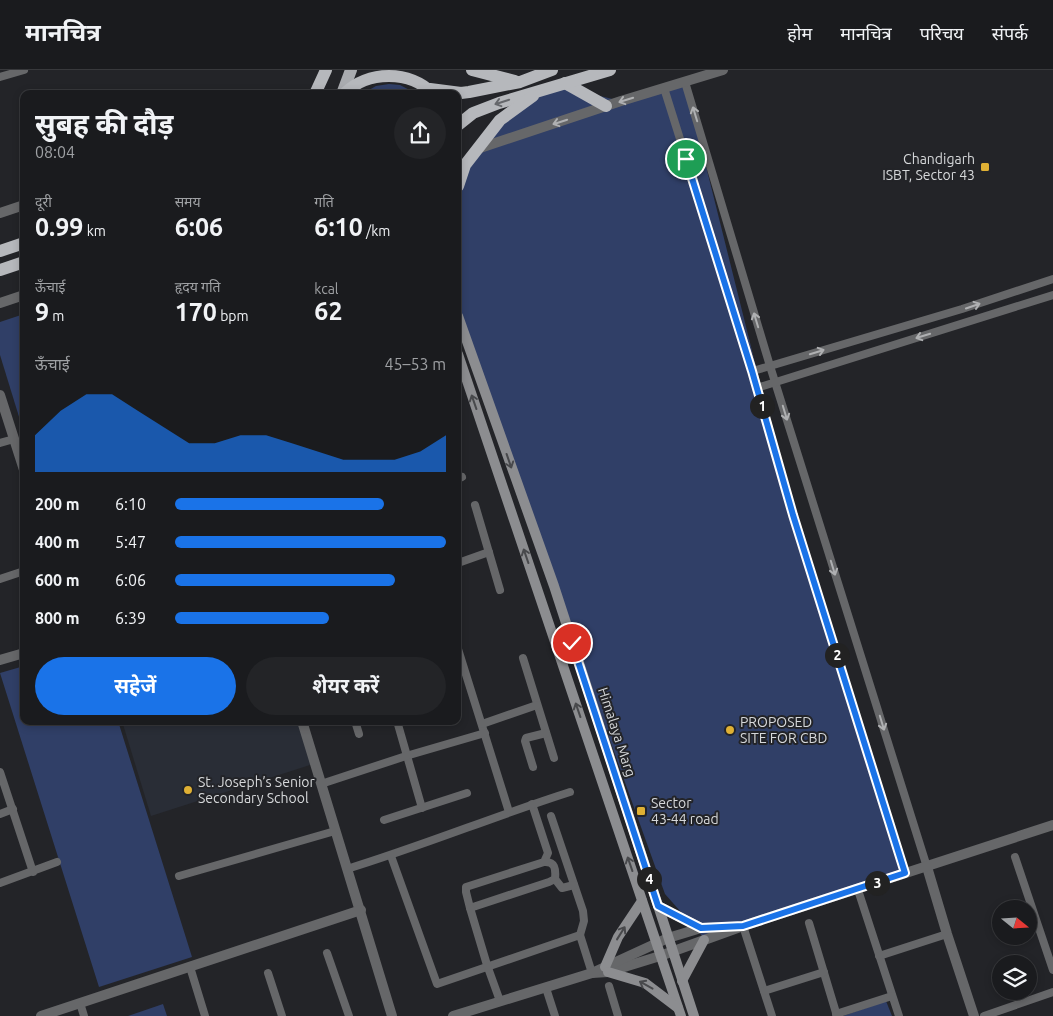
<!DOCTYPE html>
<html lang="hi">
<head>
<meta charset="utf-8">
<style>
  :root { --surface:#1a1b1e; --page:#232427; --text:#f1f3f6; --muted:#9fa1a4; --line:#38393c; --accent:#1a73e8 }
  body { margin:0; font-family:Ubuntu,"Noto Sans Devanagari",sans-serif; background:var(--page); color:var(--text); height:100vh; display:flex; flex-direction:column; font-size:19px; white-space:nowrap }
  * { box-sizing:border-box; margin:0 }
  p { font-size:16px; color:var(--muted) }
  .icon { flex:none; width:28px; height:28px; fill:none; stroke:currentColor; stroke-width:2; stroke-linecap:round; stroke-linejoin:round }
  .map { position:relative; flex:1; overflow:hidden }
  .sheet { position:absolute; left:20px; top:20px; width:441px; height:635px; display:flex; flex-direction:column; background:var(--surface); border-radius:10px; box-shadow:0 2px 8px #0003,0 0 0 1px var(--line) }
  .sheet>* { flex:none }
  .needle { width:32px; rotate:108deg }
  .buttons { position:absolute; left:992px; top:830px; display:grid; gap:10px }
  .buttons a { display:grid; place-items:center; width:45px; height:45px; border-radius:50%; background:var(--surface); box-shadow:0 2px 8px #0003,0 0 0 1px var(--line); font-size:25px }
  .pin { position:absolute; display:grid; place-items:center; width:42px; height:42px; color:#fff; margin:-21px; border:2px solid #fff; border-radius:50%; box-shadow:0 1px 5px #0007 }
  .km { position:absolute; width:25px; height:25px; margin:-12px; border-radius:50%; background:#222; color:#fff; font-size:14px; line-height:25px; text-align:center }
  .round { display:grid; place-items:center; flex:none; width:52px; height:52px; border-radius:26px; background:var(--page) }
  .overview { display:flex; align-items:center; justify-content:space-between; height:85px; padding:0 15px }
  h1 { font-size:28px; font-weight:700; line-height:38px }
  .stats { display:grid; grid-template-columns:repeat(3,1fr); gap:8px; height:85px; padding:5px 15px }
  .stats div { display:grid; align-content:center }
  .stats b { font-size:25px; font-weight:700 }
  .stats small { font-size:14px; font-weight:400 }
  .stats p { font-size:14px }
  .chart { height:140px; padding:10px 15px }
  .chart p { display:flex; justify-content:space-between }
  .chart svg { width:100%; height:90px; margin-top:5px; fill:var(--accent); opacity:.7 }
  .cta { display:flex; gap:10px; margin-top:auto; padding:10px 15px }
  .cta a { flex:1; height:58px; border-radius:30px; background:var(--accent); color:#fff; font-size:20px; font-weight:700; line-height:58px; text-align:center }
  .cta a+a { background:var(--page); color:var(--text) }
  ul { padding:0 15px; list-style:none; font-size:16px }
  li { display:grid; grid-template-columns:80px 60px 1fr; align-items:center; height:38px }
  li i { height:12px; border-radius:6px; background:var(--accent) }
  header { display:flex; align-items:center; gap:30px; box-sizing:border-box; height:70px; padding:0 25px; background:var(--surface); border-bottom:1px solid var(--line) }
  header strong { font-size:24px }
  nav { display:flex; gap:28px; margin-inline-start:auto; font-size:18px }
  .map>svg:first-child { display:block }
  .built { fill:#292d36 }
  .green { fill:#303f67 }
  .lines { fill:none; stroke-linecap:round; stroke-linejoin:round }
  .minor { stroke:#666769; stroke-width:8 }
  .tertiary { stroke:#666769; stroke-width:10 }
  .secondary { stroke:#8c8d90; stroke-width:10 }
  .primary { stroke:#a9abaf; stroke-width:12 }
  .trunk { stroke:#b6b8bc; stroke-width:12 }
  .oneway { stroke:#afb0b2 }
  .oneway2 { stroke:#65676b }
  .oneway3 { stroke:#48494c }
  .route-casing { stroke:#fff; stroke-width:10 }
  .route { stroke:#1a73e8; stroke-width:6 }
  .poi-dot { fill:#dfb034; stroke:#232428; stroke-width:2 }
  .labels { text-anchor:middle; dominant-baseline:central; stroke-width:4; stroke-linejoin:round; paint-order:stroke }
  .poi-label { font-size:14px; fill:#d6d8da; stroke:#232428; text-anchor:start }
  .street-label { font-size:14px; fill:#d6d8da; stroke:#232428 }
</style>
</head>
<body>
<header>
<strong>मानचित्र</strong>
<nav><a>होम</a><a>मानचित्र</a><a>परिचय</a><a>संपर्क</a></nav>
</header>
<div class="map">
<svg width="1053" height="946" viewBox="0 0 1053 946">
  <rect width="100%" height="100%" fill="#232428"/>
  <polygon class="built" points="122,651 300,651 313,694 151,746"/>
  <g class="green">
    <polygon points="685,12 793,445 905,803 703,867 665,824 458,246 458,116 500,50 558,16 621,31"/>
    <polygon points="389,14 400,15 417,24 362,24 376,16"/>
    <polygon points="24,244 24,363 0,285 0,252"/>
    <polygon points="24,596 24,651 118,651 192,887 99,917 0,603"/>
    <polygon points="886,931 892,946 843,946"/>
    <polygon points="163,934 167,946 128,946"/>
  </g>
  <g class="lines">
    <g class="minor">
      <polyline points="0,7 24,0"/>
      <polyline points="685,12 770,296 927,797"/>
      <polyline points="664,18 753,301 793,445 905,803"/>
      <polyline points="753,301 962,239 1053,209"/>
      <polyline points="757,318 1053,225"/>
      <polyline points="0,373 14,369"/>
      <polyline points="458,409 462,407"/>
      <polyline points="475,435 500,520"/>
      <polyline points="458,493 489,482"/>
      <polyline points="0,509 24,501"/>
      <polyline points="458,579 509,742"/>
      <polyline points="523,588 554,688"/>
      <polyline points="355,651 359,664"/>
      <polyline points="397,651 422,738"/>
      <polyline points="482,654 537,635"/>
      <polyline points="533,697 525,671 526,668 546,663"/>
      <polyline points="0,702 33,802"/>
      <polyline points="321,714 406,686 485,663"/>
      <path d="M532,734L548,783L544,792C555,791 556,799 555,809L549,812L470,838L466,822V817L544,792"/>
      <polyline points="0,744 13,739"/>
      <polyline points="551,746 583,841 584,851 580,865"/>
      <polyline points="384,750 467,723"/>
      <polyline points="391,786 437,914 580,865 592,903"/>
      <polyline points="1015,787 1053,900"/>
      <path d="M347,799C422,776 495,746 570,722"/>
      <polyline points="179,806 335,761"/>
      <polyline points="555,809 562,818 574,815"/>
      <polyline points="0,813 57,792"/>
      <polyline points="858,820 899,946"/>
      <polyline points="470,838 487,895 500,931"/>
      <polyline points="809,853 837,946"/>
      <polyline points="743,856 772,946"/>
      <polyline points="327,883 349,946"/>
      <polyline points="879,886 947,864"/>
      <polyline points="190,897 205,946"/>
      <polyline points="268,903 282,946"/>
      <polyline points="609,916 618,946"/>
      <polyline points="546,918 555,946"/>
      <polyline points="764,921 824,902"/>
      <polyline points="80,933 84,946"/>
      <polyline points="836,944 892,926"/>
      <polyline points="984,946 1053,922"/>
    </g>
    <g class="tertiary">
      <polyline points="477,79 621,31 723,0"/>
      <polyline points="0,143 24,135"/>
      <polyline points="0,233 24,225"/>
      <polyline points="0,325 24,400"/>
      <polyline points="0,590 24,583"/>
      <polyline points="302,651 392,946"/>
      <polyline points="927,797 947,864 974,946"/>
      <polyline points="592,903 608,902 660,886 743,856 1053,755"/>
      <polyline points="41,946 361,840"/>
      <polyline points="453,946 592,903 668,868 701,858 732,857"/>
    </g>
    <g class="secondary">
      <polyline points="458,246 554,516 694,946"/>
      <polyline points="458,284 681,946"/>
      <polyline points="658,836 701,858"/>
      <polyline points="605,897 618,867 642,831"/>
      <polyline points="608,902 645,913 678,938"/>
      <polyline points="682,911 704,870"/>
    </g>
    <polyline class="primary" points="342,24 351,0"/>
    <g class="trunk">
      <polyline points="472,0 515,11"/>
      <polyline points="565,13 606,36"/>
      <polyline points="430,19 461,23 469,22 520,12 552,0"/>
      <polyline points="315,24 326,0"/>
      <path d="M344,24C367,0 411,0 433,24"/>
      <polyline points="458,55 473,43 499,33 610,0"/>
      <polyline points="458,116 465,95 500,50 533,26"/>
      <polyline points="0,181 24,173"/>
      <polyline points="0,200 24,192"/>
    </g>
  </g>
  <defs><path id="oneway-shaft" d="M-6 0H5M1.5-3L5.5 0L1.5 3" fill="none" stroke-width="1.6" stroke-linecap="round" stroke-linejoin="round" transform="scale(1.25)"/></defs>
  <g class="oneway">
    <use href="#oneway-shaft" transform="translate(626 30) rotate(163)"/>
    <use href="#oneway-shaft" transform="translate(695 44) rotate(-107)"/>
    <use href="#oneway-shaft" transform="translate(560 52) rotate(162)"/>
    <use href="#oneway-shaft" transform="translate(973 236) rotate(-19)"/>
    <use href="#oneway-shaft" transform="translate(756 250) rotate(-107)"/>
    <use href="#oneway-shaft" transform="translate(923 266) rotate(163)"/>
    <use href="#oneway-shaft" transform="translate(817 282) rotate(-17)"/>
    <use href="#oneway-shaft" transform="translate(785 343) rotate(73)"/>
    <use href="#oneway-shaft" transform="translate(833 498) rotate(73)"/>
    <use href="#oneway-shaft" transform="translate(882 653) rotate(73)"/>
  </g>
  <use class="oneway2" href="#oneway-shaft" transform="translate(502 32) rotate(162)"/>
  <g class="oneway3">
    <use href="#oneway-shaft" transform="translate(474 332) rotate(-109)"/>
    <use href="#oneway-shaft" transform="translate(509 391) rotate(71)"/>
    <use href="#oneway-shaft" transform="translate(526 486) rotate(-109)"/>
    <use href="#oneway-shaft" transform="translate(578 640) rotate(-109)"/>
    <use href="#oneway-shaft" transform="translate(630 794) rotate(-109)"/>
    <use href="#oneway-shaft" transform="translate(621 863) rotate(-58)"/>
    <use href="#oneway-shaft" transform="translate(646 915) rotate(-151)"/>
  </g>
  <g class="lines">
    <defs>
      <polyline id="route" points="572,573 658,836 701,858 743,856 905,803 793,445 752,301 686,89"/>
    </defs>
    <use href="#route" class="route-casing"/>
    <use href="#route" class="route"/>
  </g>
  <g class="poi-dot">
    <rect x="980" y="92" width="10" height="10" rx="2.5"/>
    <circle cx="730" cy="660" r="5"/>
    <circle cx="188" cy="720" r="5"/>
    <rect x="636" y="736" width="10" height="10" rx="2.5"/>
  </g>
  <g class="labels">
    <g class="poi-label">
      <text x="975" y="89" text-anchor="end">Chandigarh<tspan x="975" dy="16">ISBT, Sector 43</tspan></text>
      <text x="740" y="652">PROPOSED<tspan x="740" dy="16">SITE FOR CBD</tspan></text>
      <text x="198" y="712">St. Joseph’s Senior<tspan x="198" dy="16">Secondary School</tspan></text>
      <text x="651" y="733">Sector<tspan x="651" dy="16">43-44 road</tspan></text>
    </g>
    <g class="street-label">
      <text transform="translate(617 662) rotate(72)">Himalaya Marg</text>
    </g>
  </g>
</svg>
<div class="buttons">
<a><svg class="needle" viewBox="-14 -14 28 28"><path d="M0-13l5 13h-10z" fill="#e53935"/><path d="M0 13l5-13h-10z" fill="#9fa1a4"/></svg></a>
<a><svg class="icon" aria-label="layers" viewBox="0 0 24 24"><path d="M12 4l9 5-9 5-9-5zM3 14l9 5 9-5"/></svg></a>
</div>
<div class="pin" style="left:686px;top:89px;background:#1e9e55"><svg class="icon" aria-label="arrive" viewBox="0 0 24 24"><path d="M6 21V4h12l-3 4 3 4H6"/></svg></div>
<div class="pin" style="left:572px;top:573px;background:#d93025"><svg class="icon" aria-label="check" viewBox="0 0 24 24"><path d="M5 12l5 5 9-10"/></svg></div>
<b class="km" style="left:762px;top:336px">1</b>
<b class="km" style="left:837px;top:585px">2</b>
<b class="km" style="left:877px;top:813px">3</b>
<b class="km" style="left:649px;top:809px">4</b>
<section class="sheet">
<div class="overview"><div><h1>सुबह की दौड़</h1><p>08:04</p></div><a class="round"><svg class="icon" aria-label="share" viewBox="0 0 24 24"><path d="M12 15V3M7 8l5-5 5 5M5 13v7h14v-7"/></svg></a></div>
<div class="stats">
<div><p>दूरी</p><b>0.99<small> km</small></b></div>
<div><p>समय</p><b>6:06</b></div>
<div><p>गति</p><b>6:10<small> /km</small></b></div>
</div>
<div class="stats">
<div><p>ऊँचाई</p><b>9<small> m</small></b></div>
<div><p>हृदय गति</p><b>170<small> bpm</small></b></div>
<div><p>kcal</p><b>62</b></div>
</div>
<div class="chart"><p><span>ऊँचाई</span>45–53 m</p>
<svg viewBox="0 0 160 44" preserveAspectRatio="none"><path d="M0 44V26L10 14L20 6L30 6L40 14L50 22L60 30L70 30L80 26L90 26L100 30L110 34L120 38L130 38L140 38L150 34L160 26V44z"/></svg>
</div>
<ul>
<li><b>200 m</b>6:10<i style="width:77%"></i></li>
<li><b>400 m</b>5:47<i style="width:100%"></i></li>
<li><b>600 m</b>6:06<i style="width:81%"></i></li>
<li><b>800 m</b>6:39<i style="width:57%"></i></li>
</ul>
<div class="cta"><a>सहेजें</a><a>शेयर करें</a></div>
</section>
</div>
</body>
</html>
